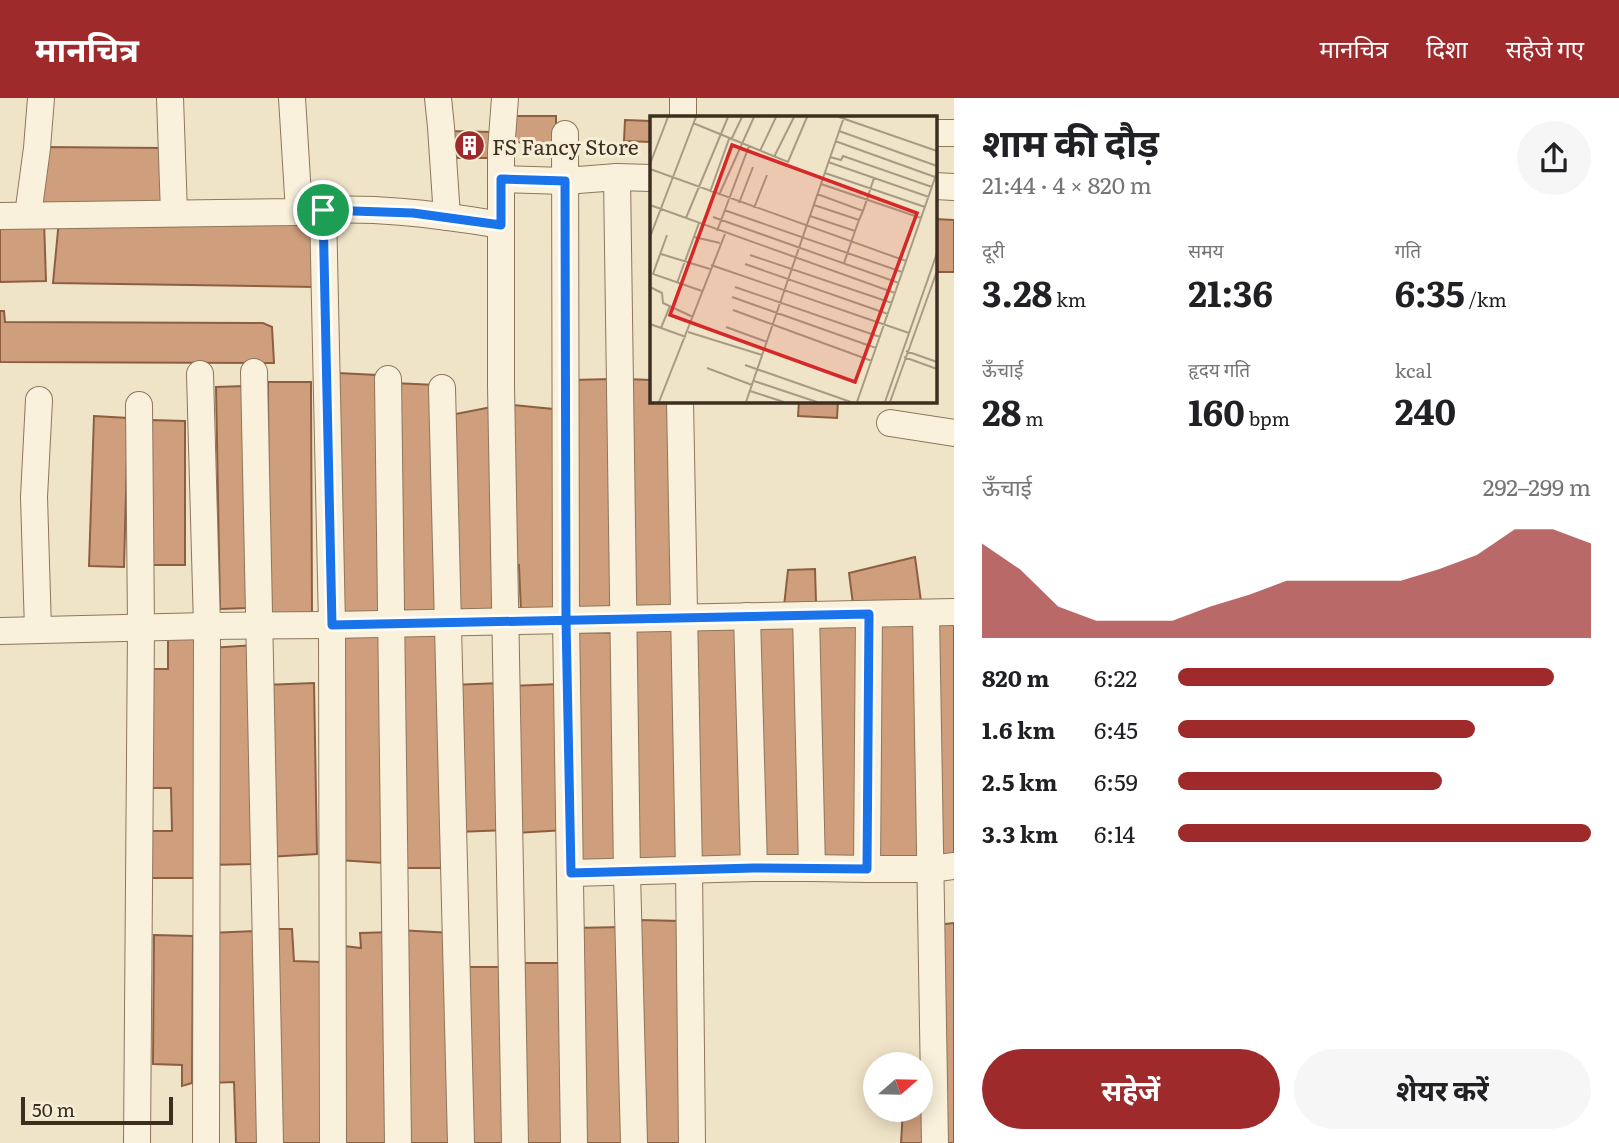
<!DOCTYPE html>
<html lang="hi">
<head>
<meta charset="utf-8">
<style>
  :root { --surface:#fff; --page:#f6f6f6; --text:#202124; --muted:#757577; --accent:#9e2a2b }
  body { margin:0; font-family:Literata,"Noto Sans Devanagari",serif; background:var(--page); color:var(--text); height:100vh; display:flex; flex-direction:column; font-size:26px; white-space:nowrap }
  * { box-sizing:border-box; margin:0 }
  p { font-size:23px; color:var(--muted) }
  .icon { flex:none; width:38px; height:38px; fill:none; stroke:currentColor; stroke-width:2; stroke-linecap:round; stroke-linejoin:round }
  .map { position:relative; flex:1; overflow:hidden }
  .sheet { display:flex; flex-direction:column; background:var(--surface); width:665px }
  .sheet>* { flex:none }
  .needle { width:46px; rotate:70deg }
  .tools { position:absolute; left:863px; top:954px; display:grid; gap:14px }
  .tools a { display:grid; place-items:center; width:70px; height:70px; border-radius:50%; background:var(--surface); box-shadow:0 4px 18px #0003; font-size:35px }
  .scale { position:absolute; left:21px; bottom:18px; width:152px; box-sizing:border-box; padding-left:7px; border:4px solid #3d2e20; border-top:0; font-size:19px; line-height:24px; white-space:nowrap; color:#3d2e20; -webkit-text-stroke:5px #f7eed8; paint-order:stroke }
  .pin { position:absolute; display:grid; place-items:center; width:60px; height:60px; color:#fff; margin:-30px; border:4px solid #fff; border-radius:50%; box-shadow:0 2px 7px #0007 }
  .round { display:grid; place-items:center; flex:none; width:74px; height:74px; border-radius:37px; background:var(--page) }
  .head { display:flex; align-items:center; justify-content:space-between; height:119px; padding:0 28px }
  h1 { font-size:38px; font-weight:700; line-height:52px }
  .stats { display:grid; grid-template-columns:repeat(3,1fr); gap:10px; height:119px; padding:7px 28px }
  .stats div { display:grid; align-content:center }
  .stats b { font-size:35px; font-weight:700 }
  .stats small { font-size:19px; font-weight:400 }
  .stats p { font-size:19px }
  .chart { height:196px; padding:14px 28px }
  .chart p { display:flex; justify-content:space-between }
  .chart svg { width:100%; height:126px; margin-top:7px; fill:var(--accent); opacity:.7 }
  .button { display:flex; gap:14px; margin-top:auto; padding:14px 28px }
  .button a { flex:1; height:80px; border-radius:42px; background:var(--accent); color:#fff; font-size:28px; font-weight:700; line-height:80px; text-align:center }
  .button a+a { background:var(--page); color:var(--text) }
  ul { padding:0 28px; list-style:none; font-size:23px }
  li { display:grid; grid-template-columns:112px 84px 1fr; align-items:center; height:52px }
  li i { height:18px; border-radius:9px; background:var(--accent) }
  header { display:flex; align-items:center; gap:42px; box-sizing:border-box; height:98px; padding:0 35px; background:var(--accent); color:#fff }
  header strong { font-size:33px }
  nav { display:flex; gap:38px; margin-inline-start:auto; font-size:24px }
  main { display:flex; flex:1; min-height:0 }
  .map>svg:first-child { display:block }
  .building { fill:#cf9f7d; stroke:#8d5f41; stroke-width:2 }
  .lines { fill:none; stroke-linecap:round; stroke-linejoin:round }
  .minor-casing { stroke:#8d765c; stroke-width:28 }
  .minor { stroke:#faf1dc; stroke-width:26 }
  .route-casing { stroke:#fff; stroke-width:14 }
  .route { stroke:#1a73e8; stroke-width:9 }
  .labels { text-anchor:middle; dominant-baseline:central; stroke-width:6; stroke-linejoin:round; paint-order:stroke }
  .poi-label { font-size:21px; fill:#3d2e20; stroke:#f7eed8; text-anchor:start }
  .inset-road { fill:none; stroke:#a89b85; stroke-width:2 }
  .view { fill:#d62828; fill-opacity:0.15; stroke:#d62828; stroke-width:3.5 }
  .inset-edge { fill:none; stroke:#3d2e20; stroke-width:3.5 }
</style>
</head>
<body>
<header>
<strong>मानचित्र</strong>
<nav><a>मानचित्र</a><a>दिशा</a><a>सहेजे गए</a></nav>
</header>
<main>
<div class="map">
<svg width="954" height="1045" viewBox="0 0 954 1045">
  <rect width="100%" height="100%" fill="#f0e4c8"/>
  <g class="building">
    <polygon points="508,18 556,18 556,45 508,44"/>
    <polygon points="625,22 651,23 651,44 624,43"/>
    <polygon points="445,33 493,34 493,60 445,60"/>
    <polygon points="41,49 163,50 169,113 35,112"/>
    <polygon points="315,121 315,189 53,185 59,122"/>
    <polygon points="935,121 954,122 954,174 935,174"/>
    <polygon points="44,123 46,183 0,184 0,125"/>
    <polygon points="0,213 4,213 5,224 263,225 272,229 274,265 0,264"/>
    <polygon points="338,275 377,277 385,518 340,519"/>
    <polygon points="612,281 616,510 573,513 573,282"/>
    <polygon points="625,281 651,282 651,303 672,303 678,514 630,510"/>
    <polygon points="268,284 311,284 312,517 269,517"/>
    <polygon points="393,285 436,287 444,519 395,520"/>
    <polygon points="244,288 247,510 220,511 216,289"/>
    <polygon points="799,303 838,303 837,320 798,318"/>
    <polygon points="504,306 553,311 557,511 521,514 519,467 508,466"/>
    <polygon points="497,308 500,516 453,517 445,318"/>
    <polygon points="94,318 128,320 124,469 89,468"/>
    <polygon points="150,322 185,323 185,467 149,467"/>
    <polygon points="915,459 922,511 853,506 849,475"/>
    <polygon points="815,471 816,504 784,508 788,472"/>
    <polygon points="915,518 923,764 874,765 874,521"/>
    <polygon points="954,520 954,764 935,766 930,521"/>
    <polygon points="861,521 865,762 816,766 813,522"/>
    <polygon points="688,525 744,525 749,755 730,766 694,765"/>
    <polygon points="753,525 806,525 806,759 755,757"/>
    <polygon points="629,526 677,527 683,770 634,770"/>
    <polygon points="440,534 449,770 395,770 393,536"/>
    <polygon points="575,534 618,535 621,766 576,764"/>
    <polygon points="388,536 384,765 338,762 337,537"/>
    <polygon points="168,541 195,541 198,780 149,780 149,733 172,733 171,690 151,690 150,571 168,571"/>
    <polygon points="255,547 258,766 210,767 210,550"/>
    <polygon points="314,585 317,756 268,759 264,587"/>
    <polygon points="501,585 508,732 457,734 451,587"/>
    <polygon points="560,586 565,732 516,735 510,588"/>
    <polygon points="640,822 680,823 686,1045 641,1045"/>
    <polygon points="954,825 954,1045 938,1045 936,827"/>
    <polygon points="625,829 626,1045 575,1045 572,830"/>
    <polygon points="268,831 292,831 294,863 321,864 320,1045 273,1045"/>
    <polygon points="398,832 452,835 451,1045 403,1045"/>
    <polygon points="255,833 263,1045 236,1045 234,984 210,985 210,835"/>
    <polygon points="393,834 395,1045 343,1045 335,847 361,850 360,835"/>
    <polygon points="154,837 193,838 192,985 182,988 182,967 153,966"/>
    <polygon points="512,865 564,865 568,1045 514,1045"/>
    <polygon points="463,869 504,869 507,1045 466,1045"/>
    <polygon points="920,983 925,983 928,1045 901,1045 903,1012 920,1012"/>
  </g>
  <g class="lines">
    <defs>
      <g id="minor">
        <polyline points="170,0 174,115"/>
        <polyline points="292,0 299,114"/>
        <polyline points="438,0 441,29 447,119"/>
        <polyline points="505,0 501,53 501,288 515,1045"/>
        <polyline points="683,19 683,0"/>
        <polyline points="935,35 954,35"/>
        <polyline points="565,36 566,521 574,1045"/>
        <polyline points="617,79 627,775 634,1045"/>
        <polyline points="501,81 565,83 617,79 651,80"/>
        <polyline points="935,88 954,89"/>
        <polyline points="323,112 332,527 333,1045"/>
        <polyline points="28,117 37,50 41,0"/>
        <path d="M0,118L299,114C366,107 435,116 501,127"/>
        <polyline points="254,274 270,1045"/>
        <polyline points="200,276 207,528 206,1045"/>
        <polyline points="388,281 398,1045"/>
        <polyline points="442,290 461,1045"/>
        <polyline points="680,303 689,773 692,1045"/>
        <polyline points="890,325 954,335"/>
        <polyline points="926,515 935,1045"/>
        <polyline points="869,516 867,771 931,771 954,768"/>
        <polyline points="806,517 812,770 867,771"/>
        <polyline points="747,518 754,770 812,770"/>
        <polyline points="38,532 34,399 39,302"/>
        <polyline points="0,533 207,528 332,527 954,514"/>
        <polyline points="571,775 754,770"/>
        <polyline points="137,1045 141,530 139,307"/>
      </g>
    </defs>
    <use href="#minor" class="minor-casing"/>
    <use href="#minor" class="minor"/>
  </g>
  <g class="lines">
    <defs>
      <polyline id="route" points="323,112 332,527 869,516 867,771 754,770 571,775 566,521 565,83 501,81 501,127 413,115 323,112"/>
    </defs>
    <use href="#route" class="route-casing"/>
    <use href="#route" class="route"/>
  </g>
  <defs>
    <symbol id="building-disc" viewBox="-11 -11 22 22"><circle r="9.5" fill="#9e2a2b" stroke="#f7eed8"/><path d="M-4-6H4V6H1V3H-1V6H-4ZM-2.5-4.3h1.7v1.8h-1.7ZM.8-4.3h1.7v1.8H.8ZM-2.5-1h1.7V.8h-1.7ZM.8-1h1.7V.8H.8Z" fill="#fff"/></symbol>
  </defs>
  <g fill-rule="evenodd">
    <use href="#building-disc" x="452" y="30" width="35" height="35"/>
  </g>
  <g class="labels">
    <g class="poi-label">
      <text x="492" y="47">FS Fancy Store</text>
    </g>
  </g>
  <g transform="translate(650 18)">
    <rect width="287" height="287" fill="#f0e4c8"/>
    <path class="inset-road" d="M189,1L287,35M43,7L138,46L157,1M189,15L287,50M81,24L92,1M185,25L285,61M110,35L126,1M124,41L144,1M180,41L191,44L193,40L282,71M178,46L279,81M0,48L18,1M0,53L256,145M175,57L275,91M171,68L271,102M60,76L79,23M167,78L213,95L224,62M69,79L104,1M89,87L103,51M0,89L245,177M164,89L209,104L213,95M104,92L117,59M74,94L252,156M160,100L205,115L209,104M63,101L249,167M36,102L78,1M67,115L99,30M17,119L3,158L52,175M0,121L46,1M44,121L70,127M11,138L60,153M100,139L242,187M194,147L205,115M95,148L238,198M61,149L259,217M27,167L49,107M0,171L12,177L13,187L43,201M85,171L230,221M82,181L226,232M83,194L222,245M0,208L36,221M76,211L117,226M11,212L20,190M38,216L112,239M256,235L287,246M254,241L287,253M95,249L201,286M57,252L102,269M104,265L167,286M100,275L134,286M9,286L75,118M96,286L194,1M207,286L287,56M235,286L287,137M240,286L287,155"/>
    <path class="view" d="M82,29L267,97L205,266L20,199Z"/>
    <rect width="287" height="287" class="inset-edge"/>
  </g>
</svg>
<div class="tools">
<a><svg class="needle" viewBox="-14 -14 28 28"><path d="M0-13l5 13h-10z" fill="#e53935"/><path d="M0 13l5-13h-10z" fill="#757577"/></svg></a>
</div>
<div class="scale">50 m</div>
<div class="pin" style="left:323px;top:112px;background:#1e9e55"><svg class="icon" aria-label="arrive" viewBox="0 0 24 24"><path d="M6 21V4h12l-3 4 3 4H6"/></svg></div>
</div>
<section class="sheet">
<div class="head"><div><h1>शाम की दौड़</h1><p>21:44 · 4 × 820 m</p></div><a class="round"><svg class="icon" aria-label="share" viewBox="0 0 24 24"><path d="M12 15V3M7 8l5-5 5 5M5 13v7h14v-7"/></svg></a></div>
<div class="stats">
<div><p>दूरी</p><b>3.28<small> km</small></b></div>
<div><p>समय</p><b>21:36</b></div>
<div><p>गति</p><b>6:35<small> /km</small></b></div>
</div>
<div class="stats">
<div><p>ऊँचाई</p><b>28<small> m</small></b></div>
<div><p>हृदय गति</p><b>160<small> bpm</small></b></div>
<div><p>kcal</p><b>240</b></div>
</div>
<div class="chart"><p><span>ऊँचाई</span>292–299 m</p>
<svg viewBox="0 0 160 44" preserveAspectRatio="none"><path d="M0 44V11L10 20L20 33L30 38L40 38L50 38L60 33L70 29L80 24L90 24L100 24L110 24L120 20L130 15L140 6L150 6L160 11V44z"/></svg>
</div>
<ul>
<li><b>820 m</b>6:22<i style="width:91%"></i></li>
<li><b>1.6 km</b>6:45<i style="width:72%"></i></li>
<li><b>2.5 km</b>6:59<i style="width:64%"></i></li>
<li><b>3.3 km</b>6:14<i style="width:100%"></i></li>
</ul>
<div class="button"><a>सहेजें</a><a>शेयर करें</a></div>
</section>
</main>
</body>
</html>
